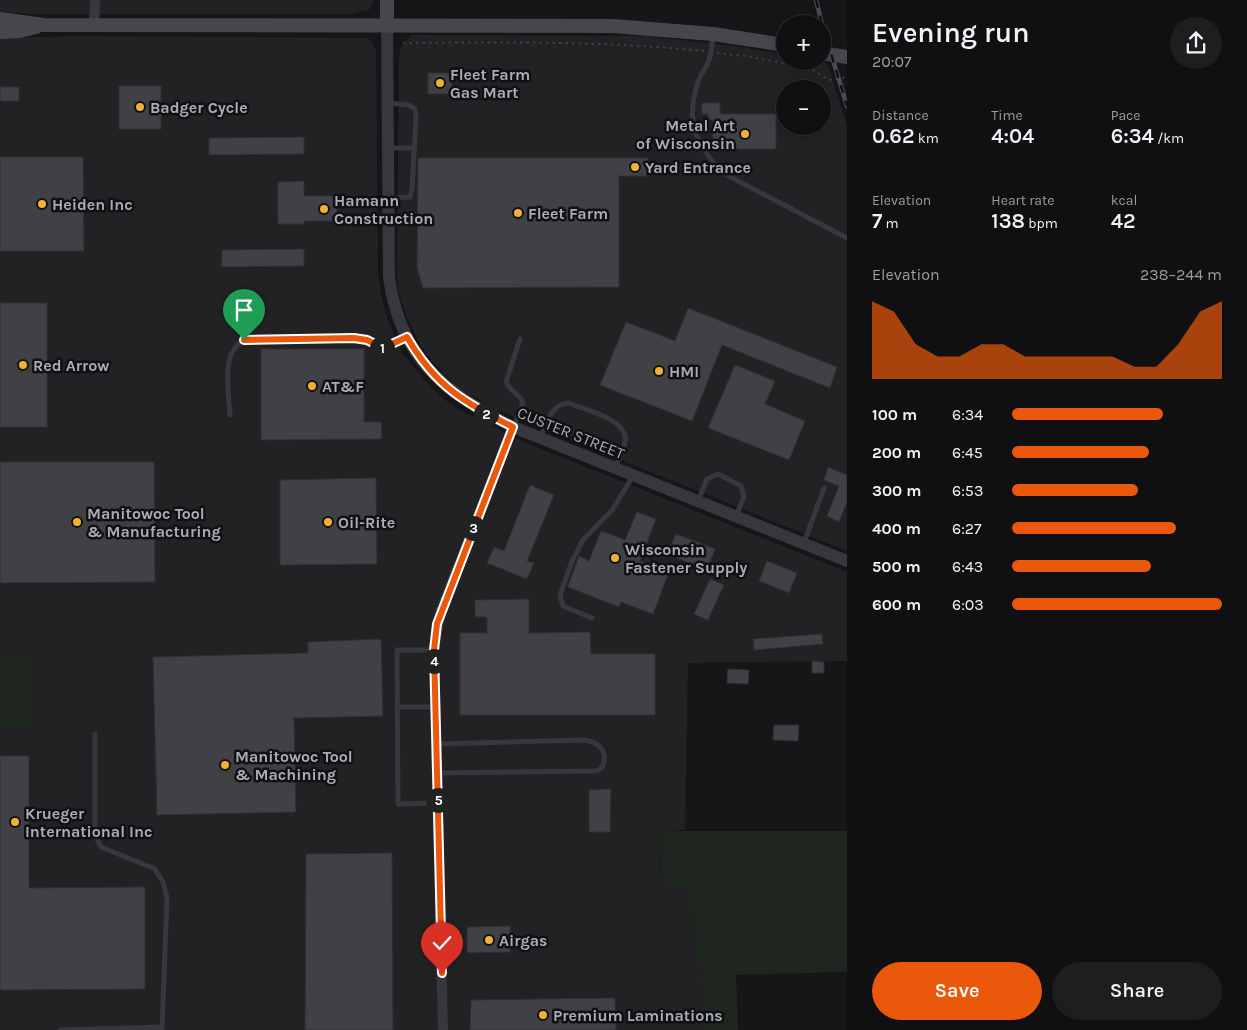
<!DOCTYPE html>
<html lang="en">
<head>
<meta charset="utf-8">
<style>
  :root { --surface:#101012; --page:#1e1e20; --text:#f1f3f6; --muted:#9c9d9f; --line:#303032; --accent:#ea580c }
  body { margin:0; font-family:Karla,sans-serif; background:var(--page); color:var(--text); height:100vh; display:flex; flex-direction:column; font-size:19px; white-space:nowrap }
  * { box-sizing:border-box; margin:0 }
  p { font-size:16px; color:var(--muted) }
  .icon { flex:none; width:28px; height:28px; fill:none; stroke:currentColor; stroke-width:2; stroke-linecap:round; stroke-linejoin:round }
  .map { position:relative; flex:1; overflow:hidden }
  .side { display:flex; flex-direction:column; background:var(--surface); width:400px }
  .side>* { flex:none }
  .buttons { position:absolute; left:776px; top:15px; display:grid; gap:10px }
  .buttons a { display:grid; place-items:center; width:55px; height:55px; border-radius:50%; background:var(--surface); box-shadow:0 2px 12px #0003,0 0 0 1px var(--line); font-size:25px }
  .pin { position:absolute; display:grid; place-items:center; width:42px; height:42px; color:#fff; margin:-51px -21px; border-radius:50% 50% 50% 0; rotate:-45deg; box-shadow:0 0 5px #0007 }
  .pin .icon { rotate:45deg }
  .km { position:absolute; width:25px; height:25px; margin:-12px; border-radius:50%; background:#222; color:#fff; font-size:14px; line-height:25px; text-align:center }
  .round { display:grid; place-items:center; flex:none; width:52px; height:52px; border-radius:26px; background:var(--page) }
  .overview { display:flex; align-items:center; justify-content:space-between; height:85px; padding:0 25px }
  h1 { font-size:28px; font-weight:600; line-height:38px }
  .stats { display:grid; grid-template-columns:repeat(3,1fr); gap:8px; height:85px; padding:5px 25px }
  .stats div { display:grid; align-content:center }
  .stats b { font-size:21px; font-weight:600 }
  .stats small { font-size:14px; font-weight:400 }
  .stats p { font-size:14px }
  .chart { height:140px; padding:10px 25px }
  .chart p { display:flex; justify-content:space-between }
  .chart svg { width:100%; height:90px; margin-top:5px; fill:var(--accent); opacity:.7 }
  .button { display:flex; gap:10px; margin-top:auto; padding:10px 25px }
  .button a { flex:1; height:58px; border-radius:30px; background:var(--accent); color:#fff; font-size:20px; font-weight:600; line-height:58px; text-align:center }
  .button a+a { background:var(--page); color:var(--text) }
  ul { padding:0 25px; list-style:none; font-size:16px }
  li { display:grid; grid-template-columns:80px 60px 1fr; align-items:center; height:38px }
  li i { height:12px; border-radius:6px; background:var(--accent) }
  main { display:flex; flex:1; min-height:0 }
  .map>svg:first-child { display:block }
  .built { fill:#222225; fill-rule:evenodd }
  .green { fill:#1e261f }
  .building { fill:#404145; stroke:#303034 }
  .lines { fill:none; stroke-linecap:round; stroke-linejoin:round }
  .path { stroke:#3d3f44; stroke-width:2; stroke-dasharray:2.5 4; stroke-linecap:butt }
  .service { stroke:#37383d; stroke-width:5 }
  .minor { stroke:#37383d; stroke-width:10 }
  .tertiary { stroke:#37383d; stroke-width:12 }
  .secondary { stroke:#45474d; stroke-width:14 }
  .rail-casing { stroke:#4a4c52; stroke-width:4.5 }
  .rail { stroke:#111113; stroke-width:2.5; stroke-dasharray:8; stroke-linecap:butt }
  .route-casing { stroke:#fff; stroke-width:10 }
  .route { stroke:#ea580c; stroke-width:6 }
  .poi-dot { fill:#f2b134; stroke:#111113; stroke-width:2 }
  .labels { text-anchor:middle; dominant-baseline:central; stroke-width:5; stroke-linejoin:round; paint-order:stroke }
  .poi-label { font-size:16px; font-weight:bold; fill:#a8adb8; stroke:#111113; text-anchor:start }
  .street-label { font-size:16px; fill:#a8adb8; stroke:#111113 }
</style>
</head>
<body>
<main>
<div class="map">
<svg width="847" height="1030" viewBox="0 0 847 1030">
  <rect width="100%" height="100%" fill="#161618"/>
  <g class="built">
    <polygon points="0,0 374,0 369,10 352,14 38,14 0,12"/>
    <path d="M411,35L646,36L749,48L785,55V61L827,63L847,125V551L502,412L458,388L432,361L421,346L408,320L398,290L397,273L399,56L402,45ZM785,89H822V126H785Z"/>
    <polygon points="81,36 368,38 373,43 376,51 378,273 380,290 387,318 401,351 424,380 441,397 458,409 526,443 847,572 847,661 688,663 685,830 660,831 661,888 687,888 699,976 700,1030 0,1030 0,38"/>
  </g>
  <g class="green">
    <polygon points="0,655 32,655 33,728 0,728"/>
    <polygon points="660,831 847,831 847,972 736,975 738,1030 700,1030 699,976 687,888 661,889"/>
  </g>
  <g class="building">
    <rect x="428" y="73" width="24" height="21"/>
    <rect x="119" y="86" width="42" height="43"/>
    <rect x="0" y="87" width="19" height="14"/>
    <polygon points="702,103 720,103 720,114 776,114 776,149 713,149 713,120 708,120 708,114 702,114"/>
    <polygon points="304,137 304,154 209,155 209,138"/>
    <polygon points="0,157 83,157 84,251 0,251"/>
    <polygon points="418,158 648,158 648,176 619,176 619,287 423,288 417,268"/>
    <polygon points="304,181 304,196 337,196 337,221 304,221 304,224 278,224 278,182"/>
    <polygon points="304,249 304,266 222,267 222,250"/>
    <rect x="0" y="303" width="47" height="124"/>
    <polygon points="688,308 837,367 830,388 722,345 692,421 600,385 626,322 675,341"/>
    <polygon points="261,349 364,349 364,422 381,422 382,439 261,440"/>
    <polygon points="735,365 775,381 765,404 805,421 789,460 708,428"/>
    <polygon points="0,462 154,462 155,582 0,583"/>
    <polygon points="828,467 847,475 847,502 839,522 827,516 839,486 824,480"/>
    <polygon points="376,478 377,564 280,565 280,480"/>
    <polygon points="530,485 554,495 527,561 534,563 527,579 487,563 494,547 504,551"/>
    <polygon points="637,512 656,519 640,561 669,572 653,614 621,602 619,607 568,587 579,556 589,561 601,531 625,540"/>
    <polygon points="676,534 715,549 707,570 667,554"/>
    <polygon points="767,561 797,573 789,593 759,581"/>
    <polygon points="710,579 724,585 708,620 694,614"/>
    <polygon points="529,599 529,633 590,632 591,654 655,654 655,715 460,715 460,633 487,633 487,617 475,617 475,600"/>
    <polygon points="822,634 823,644 754,650 753,639"/>
    <polygon points="381,639 383,716 294,718 296,812 157,815 153,657 308,653 308,642"/>
    <polygon points="812,661 824,662 824,673 812,673"/>
    <polygon points="728,669 749,670 748,684 727,683"/>
    <polygon points="774,725 799,725 798,741 773,740"/>
    <polygon points="0,756 29,756 29,888 145,887 145,989 0,990"/>
    <polygon points="611,789 610,832 589,832 589,790"/>
    <polygon points="392,853 393,1030 305,1030 306,854"/>
    <polygon points="510,926 510,952 467,953 467,927"/>
    <polygon points="615,998 616,1030 470,1030 471,1000"/>
  </g>
  <g class="lines">
    <g class="path">
      <path d="M403,43C504,42 605,41 705,51"/>
      <polyline points="717,53 745,56 810,68 829,80 847,77"/>
    </g>
    <g class="service">
      <path d="M713,34C712,42 712,50 710,57C707,66 701,74 698,82C685,122 695,144 723,173L847,238"/>
      <polyline points="388,103 409,105 415,109 416,117 412,190 410,197 388,198"/>
      <polyline points="388,148 414,148"/>
      <path d="M230,415C229,391 220,353 244,340L354,338L367,340L383,348L406,337"/>
      <path d="M514,427L523,402C518,393 510,391 506,382L520,339"/>
      <path d="M540,438C547,423 550,405 568,403C584,409 630,420 625,442C623,451 618,460 615,468"/>
      <polyline points="698,501 707,479 718,474 741,486 744,497 736,516"/>
      <polyline points="804,543 824,488"/>
      <polyline points="592,618 563,606 560,595 572,561 583,540 613,509 633,476"/>
      <polyline points="434,650 397,650 398,804 437,803"/>
      <polyline points="397,707 435,707"/>
      <polyline points="95,734 95,835 101,847 155,869 163,882 167,898 162,1030"/>
      <path d="M437,744L584,740C599,742 610,752 601,769L595,771L437,773"/>
      <polyline points="60,1030 162,1027"/>
    </g>
    <g class="minor">
      <polyline points="94,25 95,0"/>
      <polyline points="443,1030 434,650 441,610 513,427"/>
    </g>
    <path class="tertiary" d="M387,25L389,277C400,359 444,392 513,427L847,561"/>
    <g class="secondary">
      <polyline points="0,19 44,25 613,26 713,34 785,45"/>
      <polyline points="387,25 387,0"/>
      <polyline points="0,32 20,31 36,27"/>
      <polyline points="822,53 847,57"/>
    </g>
    <defs>
      <g id="rail">
        <polyline points="816,0 822,24"/>
        <polyline points="822,24 847,106"/>
      </g>
    </defs>
    <use href="#rail" class="rail-casing"/>
    <use href="#rail" class="rail"/>
  </g>
  <g class="lines">
    <defs>
      <path id="route" d="M244,340L354,338L367,340L383,348L407,337C435,386 465,403 513,427L437,624L434,650L442,973"/>
    </defs>
    <use href="#route" class="route-casing"/>
    <use href="#route" class="route"/>
  </g>
  <g class="poi-dot">
    <circle cx="440" cy="83" r="5"/>
    <circle cx="140" cy="107" r="5"/>
    <circle cx="745" cy="134" r="5"/>
    <circle cx="635" cy="167" r="5"/>
    <circle cx="42" cy="204" r="5"/>
    <circle cx="324" cy="209" r="5"/>
    <circle cx="518" cy="213" r="5"/>
    <circle cx="23" cy="365" r="5"/>
    <circle cx="659" cy="371" r="5"/>
    <circle cx="312" cy="386" r="5"/>
    <circle cx="77" cy="522" r="5"/>
    <circle cx="328" cy="522" r="5"/>
    <circle cx="615" cy="558" r="5"/>
    <circle cx="225" cy="765" r="5"/>
    <circle cx="15" cy="822" r="5"/>
    <circle cx="489" cy="940" r="5"/>
    <circle cx="543" cy="1015" r="5"/>
  </g>
  <g class="labels">
    <g class="poi-label">
      <text x="450" y="74">Fleet Farm<tspan x="450" dy="18">Gas Mart</tspan></text>
      <text x="150" y="107">Badger Cycle</text>
      <text x="735" y="125" text-anchor="end">Metal Art<tspan x="735" dy="18">of Wisconsin</tspan></text>
      <text x="645" y="167">Yard Entrance</text>
      <text x="334" y="200">Hamann<tspan x="334" dy="18">Construction</tspan></text>
      <text x="52" y="204">Heiden Inc</text>
      <text x="528" y="213">Fleet Farm</text>
      <text x="33" y="365">Red Arrow</text>
      <text x="669" y="371">HMI</text>
      <text x="322" y="386">AT&amp;F</text>
      <text x="87" y="513">Manitowoc Tool<tspan x="87" dy="18">&amp; Manufacturing</tspan></text>
      <text x="338" y="522">Oil-Rite</text>
      <text x="625" y="549">Wisconsin<tspan x="625" dy="18">Fastener Supply</tspan></text>
      <text x="235" y="756">Manitowoc Tool<tspan x="235" dy="18">&amp; Machining</tspan></text>
      <text x="25" y="813">Krueger<tspan x="25" dy="18">International Inc</tspan></text>
      <text x="499" y="940">Airgas</text>
      <text x="553" y="1015">Premium Laminations</text>
    </g>
    <g class="street-label">
      <text transform="translate(571 433) rotate(22)">CUSTER STREET</text>
    </g>
  </g>
</svg>
<div class="buttons">
<a>+</a>
<a>−</a>
</div>
<div class="pin" style="left:244px;top:340px;background:#1e9e55"><svg class="icon" aria-label="arrive" viewBox="0 0 24 24"><path d="M6 21V4h12l-3 4 3 4H6"/></svg></div>
<div class="pin" style="left:442px;top:973px;background:#d93025"><svg class="icon" aria-label="check" viewBox="0 0 24 24"><path d="M5 12l5 5 9-10"/></svg></div>
<b class="km" style="left:382px;top:348px">1</b>
<b class="km" style="left:486px;top:414px">2</b>
<b class="km" style="left:473px;top:528px">3</b>
<b class="km" style="left:434px;top:661px">4</b>
<b class="km" style="left:438px;top:800px">5</b>
</div>
<section class="side">
<div class="overview"><div><h1>Evening run</h1><p>20:07</p></div><a class="round"><svg class="icon" aria-label="share" viewBox="0 0 24 24"><path d="M12 15V3M7 8l5-5 5 5M5 13v7h14v-7"/></svg></a></div>
<div class="stats">
<div><p>Distance</p><b>0.62<small> km</small></b></div>
<div><p>Time</p><b>4:04</b></div>
<div><p>Pace</p><b>6:34<small> /km</small></b></div>
</div>
<div class="stats">
<div><p>Elevation</p><b>7<small> m</small></b></div>
<div><p>Heart rate</p><b>138<small> bpm</small></b></div>
<div><p>kcal</p><b>42</b></div>
</div>
<div class="chart"><p><span>Elevation</span>238–244 m</p>
<svg viewBox="0 0 160 44" preserveAspectRatio="none"><path d="M0 44V6L10 11L20 27L30 33L40 33L50 27L60 27L70 33L80 33L90 33L100 33L110 33L120 38L130 38L140 27L150 11L160 6V44z"/></svg>
</div>
<ul>
<li><b>100 m</b>6:34<i style="width:72%"></i></li>
<li><b>200 m</b>6:45<i style="width:65%"></i></li>
<li><b>300 m</b>6:53<i style="width:60%"></i></li>
<li><b>400 m</b>6:27<i style="width:78%"></i></li>
<li><b>500 m</b>6:43<i style="width:66%"></i></li>
<li><b>600 m</b>6:03<i style="width:100%"></i></li>
</ul>
<div class="button"><a>Save</a><a>Share</a></div>
</section>
</main>
</body>
</html>
